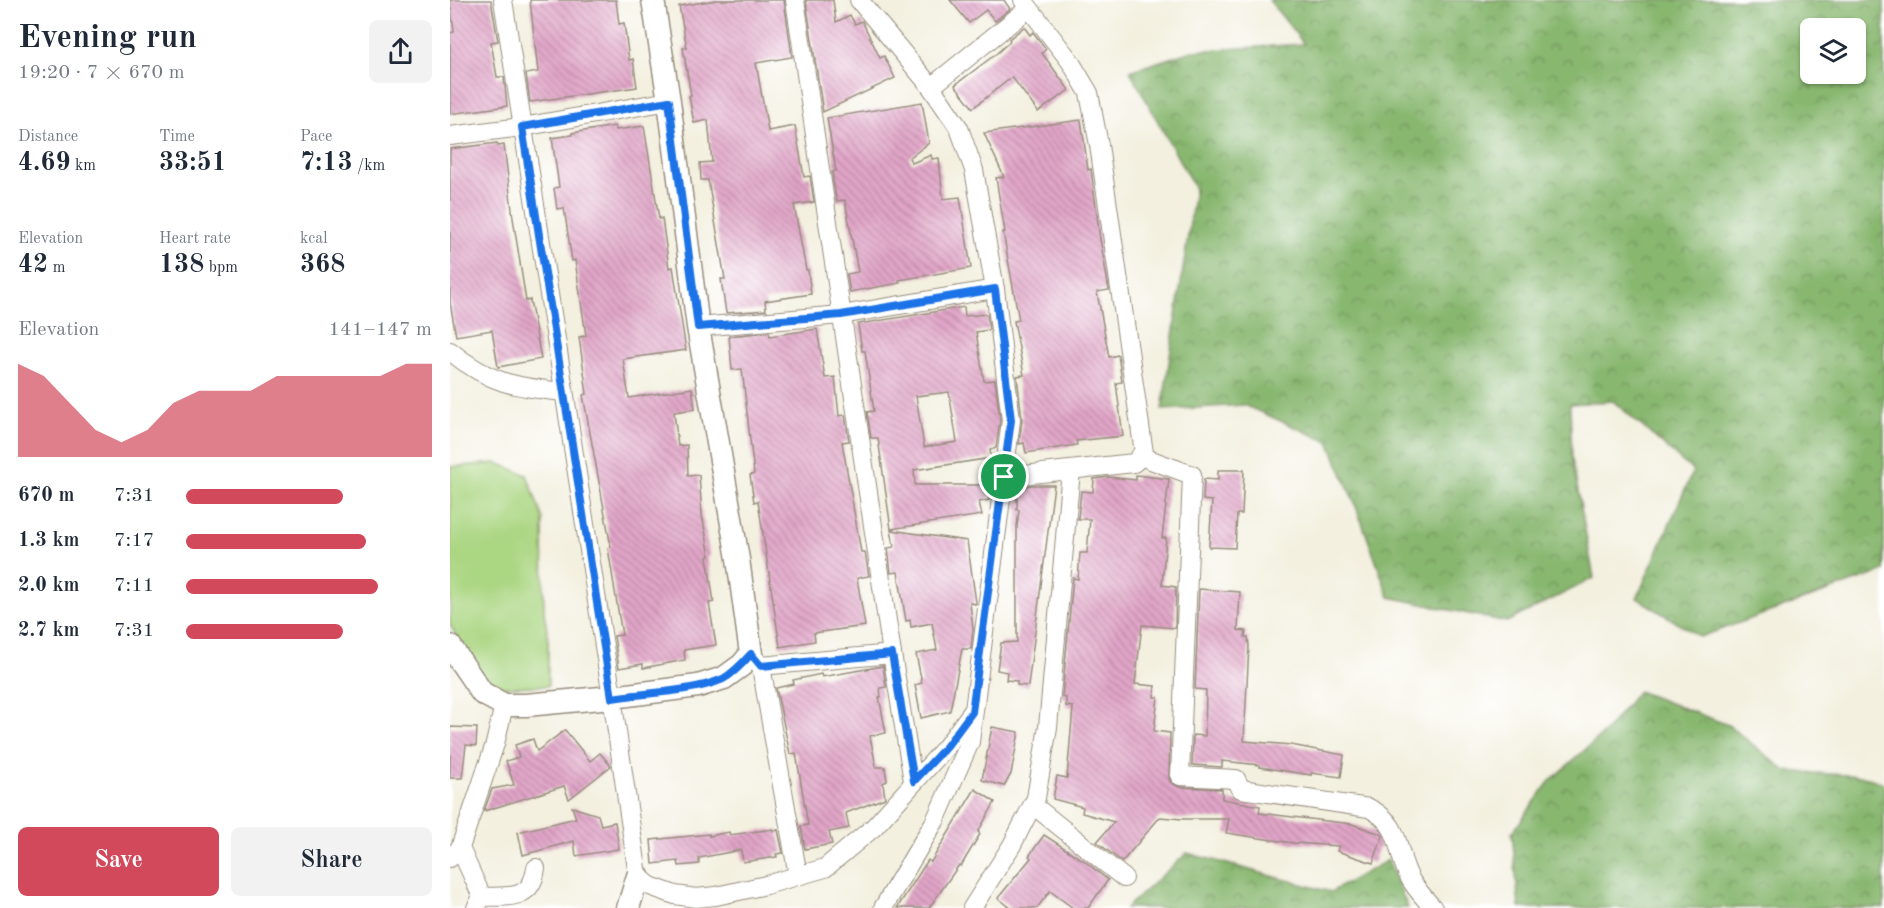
<!DOCTYPE html>
<html lang="en">
<head>
<meta charset="utf-8">
<style>
  :root { --surface:#fff; --page:#f2f2f3; --text:#1f2937; --muted:#747a83; --accent:#d1495b }
  body { margin:0; font-family:"Old Standard TT",serif; background:var(--page); color:var(--text); height:100vh; display:flex; flex-direction:column; font-size:22px; white-space:nowrap }
  * { box-sizing:border-box; margin:0 }
  p { font-size:20px; color:var(--muted) }
  .icon { flex:none; width:33px; height:33px; fill:none; stroke:currentColor; stroke-width:2; stroke-linecap:round; stroke-linejoin:round }
  .map { position:relative; flex:1; overflow:hidden }
  .sheet { display:flex; flex-direction:column; background:var(--surface); width:450px }
  .sheet>* { flex:none }
  .buttons { position:absolute; left:1350px; top:18px; display:grid; gap:12px }
  .buttons a { display:grid; place-items:center; width:66px; height:66px; border-radius:9px; background:var(--surface); box-shadow:0 2px 4px #0004; font-size:30px }
  .pin { position:absolute; display:grid; place-items:center; width:51px; height:51px; color:#fff; margin:-26px; border:3px solid #fff; border-radius:50%; box-shadow:0 2px 6px #0007 }
  .round { display:grid; place-items:center; flex:none; width:63px; height:63px; border-radius:9px; background:var(--page) }
  .overview { display:flex; align-items:center; justify-content:space-between; height:102px; padding:0 18px }
  h1 { font-size:33px; font-weight:600; line-height:45px }
  .figures { display:grid; grid-template-columns:repeat(3,1fr); gap:9px; height:102px; padding:6px 18px }
  .figures div { display:grid; align-content:center }
  .figures b { font-size:26px; font-weight:600 }
  .figures small { font-size:16px; font-weight:400 }
  .figures p { font-size:16px }
  .chart { height:168px; padding:12px 18px }
  .chart p { display:flex; justify-content:space-between }
  .chart svg { width:100%; height:108px; margin-top:6px; fill:var(--accent); opacity:.7 }
  .action { display:flex; gap:12px; margin-top:auto; padding:12px 18px }
  .action a { flex:1; height:69px; border-radius:9px; background:var(--accent); color:#fff; font-size:24px; font-weight:600; line-height:69px; text-align:center }
  .action a+a { background:var(--page); color:var(--text) }
  ul { padding:0 18px; list-style:none; font-size:20px }
  li { display:grid; grid-template-columns:96px 72px 1fr; align-items:center; height:45px }
  li i { height:15px; border-radius:8px; background:var(--accent) }
  main { display:flex; flex:1; min-height:0 }
  .map>svg:first-child { display:block }
  .green { fill:#abd682; stroke:#738050; stroke-width:1.5 }
  .forest { fill:url(#forest-crowns); stroke:#627047; stroke-width:1.5; fill-rule:evenodd }
  .building { fill:url(#building-back-hatch); fill-rule:evenodd }
  .lines { fill:none; stroke-linecap:round; stroke-linejoin:round }
  .minor-casing { stroke:#978d7e; stroke-width:20 }
  .tertiary-casing { stroke:#978d7e; stroke-width:25 }
  .minor { stroke:#fff; stroke-width:18 }
  .tertiary { stroke:#fff; stroke-width:22 }
  .route-casing { stroke:#fff; stroke-width:12 }
  .route { stroke:#1a73e8; stroke-width:8 }
</style>
</head>
<body>
<main>
<section class="sheet">
<div class="overview"><div><h1>Evening run</h1><p>19:20 · 7 × 670 m</p></div><a class="round"><svg class="icon" aria-label="share" viewBox="0 0 24 24"><path d="M12 15V3M7 8l5-5 5 5M5 13v7h14v-7"/></svg></a></div>
<div class="figures">
<div><p>Distance</p><b>4.69<small> km</small></b></div>
<div><p>Time</p><b>33:51</b></div>
<div><p>Pace</p><b>7:13<small> /km</small></b></div>
</div>
<div class="figures">
<div><p>Elevation</p><b>42<small> m</small></b></div>
<div><p>Heart rate</p><b>138<small> bpm</small></b></div>
<div><p>kcal</p><b>368</b></div>
</div>
<div class="chart"><p><span>Elevation</span>141–147 m</p>
<svg viewBox="0 0 160 44" preserveAspectRatio="none"><path d="M0 44V6L10 11L20 22L30 33L40 38L50 33L60 22L70 17L80 17L90 17L100 11L110 11L120 11L130 11L140 11L150 6L160 6V44z"/></svg>
</div>
<ul>
<li><b>670 m</b>7:31<i style="width:64%"></i></li>
<li><b>1.3 km</b>7:17<i style="width:73%"></i></li>
<li><b>2.0 km</b>7:11<i style="width:78%"></i></li>
<li><b>2.7 km</b>7:31<i style="width:64%"></i></li>
</ul>
<div class="action"><a>Save</a><a>Share</a></div>
</section>
<div class="map">
<svg width="1434" height="908" viewBox="0 0 1434 908">
  <defs>
    <pattern id="forest-crowns" width="20" height="18" patternUnits="userSpaceOnUse" patternTransform="scale(1.5)"><rect width="20" height="18" fill="#88b770"/><path d="M2 6a3 3 0 1 1 6 0M12 15a3 3 0 1 1 6 0" fill="none" stroke="#70955b"/></pattern>
    <pattern id="building-back-hatch" width="6" height="6" patternUnits="userSpaceOnUse" patternTransform="scale(1.5)"><rect width="6" height="6" fill="#e1a5c8"/><path d="M-1 5l2 2M0 0l6 6M5-1l2 2" fill="none" stroke="#b887a2"/></pattern>
  </defs>
  <rect width="100%" height="100%" fill="#fff"/>
  <filter id="ink" filterUnits="userSpaceOnUse"><feTurbulence type="fractalNoise" baseFrequency=".0167" numOctaves="2"/><feDisplacementMap in="SourceGraphic" scale="12" xChannelSelector="R" yChannelSelector="G"/><feConvolveMatrix kernelMatrix="1 2 1 2 8 2 1 2 1" color-interpolation-filters="sRGB"/></filter>
  <filter id="wash" filterUnits="userSpaceOnUse"><feTurbulence type="fractalNoise" baseFrequency=".008" numOctaves="4" result="noise"/><feDisplacementMap in="SourceGraphic" scale="24" xChannelSelector="R" yChannelSelector="G"/><feGaussianBlur stdDeviation="1.35" result="paint"/><feColorMatrix in="noise" values="0 0 0 0 0 0 0 0 0 0 0 0 0 0 0 0 0 1.4 0 .05"/><feComposite in="paint" operator="in"/></filter>
  <g filter="url(#wash)">
    <rect width="100%" height="100%" fill="#f3f0df"/>
    <polygon class="green" points="47,463 77,475 93,519 94,612 98,637 98,686 53,687 25,673 0,624 0,467"/>
    <g class="forest">
      <path d="M819,0H1434V571L1250,637L1187,598L1243,471L1163,401L1120,404L1122,459L1144,578L1057,622L939,597L907,509L879,442L794,405L712,410L745,189L680,71L742,51L854,44ZM1406,28V74H1360V28Z"/>
      <polygon points="1188,691 1278,725 1336,771 1412,776 1434,783 1434,908 1069,908 1062,833 1099,782 1156,731"/>
      <polygon points="737,853 881,892 938,860 958,908 676,908"/>
    </g>
    <g id="blocks">
      <g class="building">
        <polygon points="0,0 41,0 48,41 41,42 47,77 54,77 57,106 0,114 0,33 4,32"/>
        <polygon points="80,0 166,0 169,24 174,23 179,60 183,59 187,87 80,102 76,74 88,72"/>
        <polygon points="266,0 334,0 342,57 306,63 318,131 345,126 354,177 360,176 364,202 344,205 356,270 358,270 361,294 315,301 316,310 276,313 271,279 275,279 258,180 251,180 250,163 262,162 258,120 244,123 239,96 241,96 233,48 237,48 229,6"/>
        <polygon points="356,0 383,0 386,22 400,15 405,24 412,21 430,58 434,56 445,78 373,112"/>
        <polygon points="500,0 554,0 560,9 545,21 536,10 519,23"/>
        <polygon points="574,27 580,35 583,32 596,49 592,53 619,90 588,112 562,77 523,108 505,85 546,54 560,41 559,39"/>
        <polygon points="472,102 479,143 459,158 462,163 481,155 482,159 489,158 493,199 510,197 521,268 449,280 450,283 400,292 397,274 408,272 395,200 387,201 386,198 382,172 386,171 377,118"/>
        <polygon points="631,120 638,170 641,169 650,239 659,290 647,292 659,357 668,355 672,382 666,383 673,436 626,441 627,445 576,453 574,443 569,444 572,419 567,376 574,375 564,321 569,320 553,232 555,232 546,178 554,177 534,133"/>
        <polygon points="165,126 166,130 194,126 209,219 212,218 219,268 223,267 236,350 173,359 179,398 242,388 245,409 224,412 228,446 237,445 238,476 249,475 252,515 260,556 257,557 264,602 259,603 266,645 234,650 235,660 193,668 193,664 169,668 164,636 172,635 158,548 161,547 133,395 137,394 129,337 136,336 125,260 122,261 114,208 107,209 104,188 109,187 102,138 122,135 122,133"/>
        <polygon points="47,143 48,146 54,145 63,218 76,301 80,300 91,359 48,367 42,330 6,336 0,303 0,149"/>
        <path d="M514,307L515,316L537,314L539,330L526,332L534,381L545,380L550,420L546,448L540,450L541,458L464,470L465,485H541L539,500L529,502L532,515L441,529L428,438H421L417,412L424,411L415,351H412L408,324ZM499,392L507,442L474,447L466,396Z"/>
        <polygon points="367,329 375,378 385,377 389,416 395,415 399,441 392,442 411,552 415,552 419,576 407,578 415,626 364,633 365,641 330,647 308,501 304,502 300,475 304,474 292,369 282,370 279,336 319,332 320,336"/>
        <polygon points="768,470 794,470 792,514 787,514 785,548 759,547 762,501 753,500 754,479 768,480"/>
        <polygon points="686,475 719,479 712,538 716,538 712,585 726,587 725,628 692,625 685,684 705,686 704,697 708,697 704,731 720,733 719,776 720,782 729,787 772,789 772,799 810,806 809,813 902,824 931,834 933,836 923,863 887,851 889,846 843,843 776,833 779,819 732,819 710,817 672,862 647,842 664,822 632,813 633,807 603,799 607,776 617,778 623,707 616,706 616,698 612,697 623,578 628,579 630,553 637,553 640,519 628,519 631,491 643,492 644,479 658,477 686,480"/>
        <polygon points="582,485 604,485 578,686 567,685 567,681 556,680 557,672 547,670 551,643 567,642 567,526 569,510 567,510 567,496 563,497 564,487"/>
        <polygon points="441,530 517,541 526,602 526,604 520,603 523,629 521,649 512,649 500,711 471,718 465,685 472,683 466,654 487,650 482,623 461,627 460,620 456,621 448,572 441,573 438,548 444,547"/>
        <polygon points="749,589 790,592 788,630 796,631 795,637 798,637 799,646 794,741 841,745 894,755 891,777 861,773 861,775 810,767 810,765 772,761 772,767 742,765 743,735 755,736 756,690 745,689"/>
        <polygon points="433,666 436,687 430,688 431,697 429,697 436,733 420,736 426,767 435,767 437,781 433,783 435,798 396,813 399,828 379,832 382,844 355,849 351,826 358,825 346,753 340,754 326,688 344,684 343,680 371,674 372,677"/>
        <polygon points="0,727 27,728 26,746 16,745 12,778 0,778"/>
        <polygon points="542,727 569,732 561,774 554,786 532,780"/>
        <polygon points="115,730 140,761 150,753 161,766 119,799 114,786 34,811 42,789 64,785 56,761 69,757 65,745 83,739 87,751"/>
        <polygon points="525,789 545,802 528,832 530,834 511,866 509,865 479,908 447,908 478,860 481,862"/>
        <polygon points="122,807 148,815 151,825 165,822 169,849 126,856 124,841 73,855 68,832 126,818"/>
        <polygon points="323,829 323,831 328,830 333,853 326,854 327,857 293,862 291,850 249,858 249,864 229,866 228,861 203,864 201,840 259,834 259,836 279,832 280,835"/>
        <polygon points="594,835 633,860 658,880 638,908 623,908 600,891 587,908 561,908 548,898 581,858 579,856"/>
      </g>
    </g>
  </g>
  <g filter="url(#ink)">
    <use href="#blocks" fill-opacity="0" stroke="#978d7e" stroke-width="1.5"/>
    <g class="lines">
      <defs>
        <g id="minor">
          <polyline points="53,0 162,697 188,876 200,886 225,895 246,898 266,896 316,885 375,868 424,827 496,747 522,712"/>
          <polyline points="345,0 442,654 463,781"/>
          <polyline points="409,0 481,87 509,128 524,170 545,289 561,420 520,742 485,821 433,908"/>
          <polyline points="481,87 579,8"/>
          <polyline points="0,136 72,127 219,101"/>
          <polyline points="248,327 391,315 545,289"/>
          <path d="M0,351C39,383 64,387 113,392"/>
          <path d="M690,456L742,475L730,776L786,779L791,789L919,808C955,826 944,854 962,882C968,891 976,900 983,908"/>
          <polyline points="554,477 684,463 694,453 649,145 639,93 620,61 573,0"/>
          <polyline points="301,654 311,666 348,876"/>
          <polyline points="311,666 442,654"/>
          <polyline points="583,805 674,878"/>
          <polyline points="10,848 45,744 54,705"/>
          <polyline points="0,858 10,848 32,897 26,908"/>
          <path d="M32,897C58,896 82,901 86,868"/>
          <polyline points="522,908 562,845 586,798 598,727 621,470"/>
        </g>
        <g id="tertiary">
          <polyline points="0,646 32,693 54,705 76,705 162,697 248,686 274,678 292,665 301,654 288,559 248,327 219,101 203,0"/>
          <polyline points="178,908 188,876"/>
        </g>
      </defs>
      <use href="#minor" class="minor-casing"/>
      <use href="#tertiary" class="tertiary-casing"/>
      <use href="#minor" class="minor"/>
      <use href="#tertiary" class="tertiary"/>
    </g>
  </g>
  <g class="lines" filter="url(#ink)">
    <defs>
      <path id="route" d="M219,101L248,327L391,315L545,289L561,420L522,712L496,747L464,781L442,654L311,666L301,654C293,663 284,673 273,679C243,692 195,693 162,698L72,127Z"/>
    </defs>
    <use href="#route" class="route-casing"/>
    <use href="#route" class="route"/>
  </g>
</svg>
<div class="buttons">
<a><svg class="icon" aria-label="layers" viewBox="0 0 24 24"><path d="M12 4l9 5-9 5-9-5zM3 14l9 5 9-5"/></svg></a>
</div>
<div class="pin" style="left:554px;top:477px;background:#1e9e55"><svg class="icon" aria-label="arrive" viewBox="0 0 24 24"><path d="M6 21V4h12l-3 4 3 4H6"/></svg></div>
</div>
</main>
</body>
</html>
